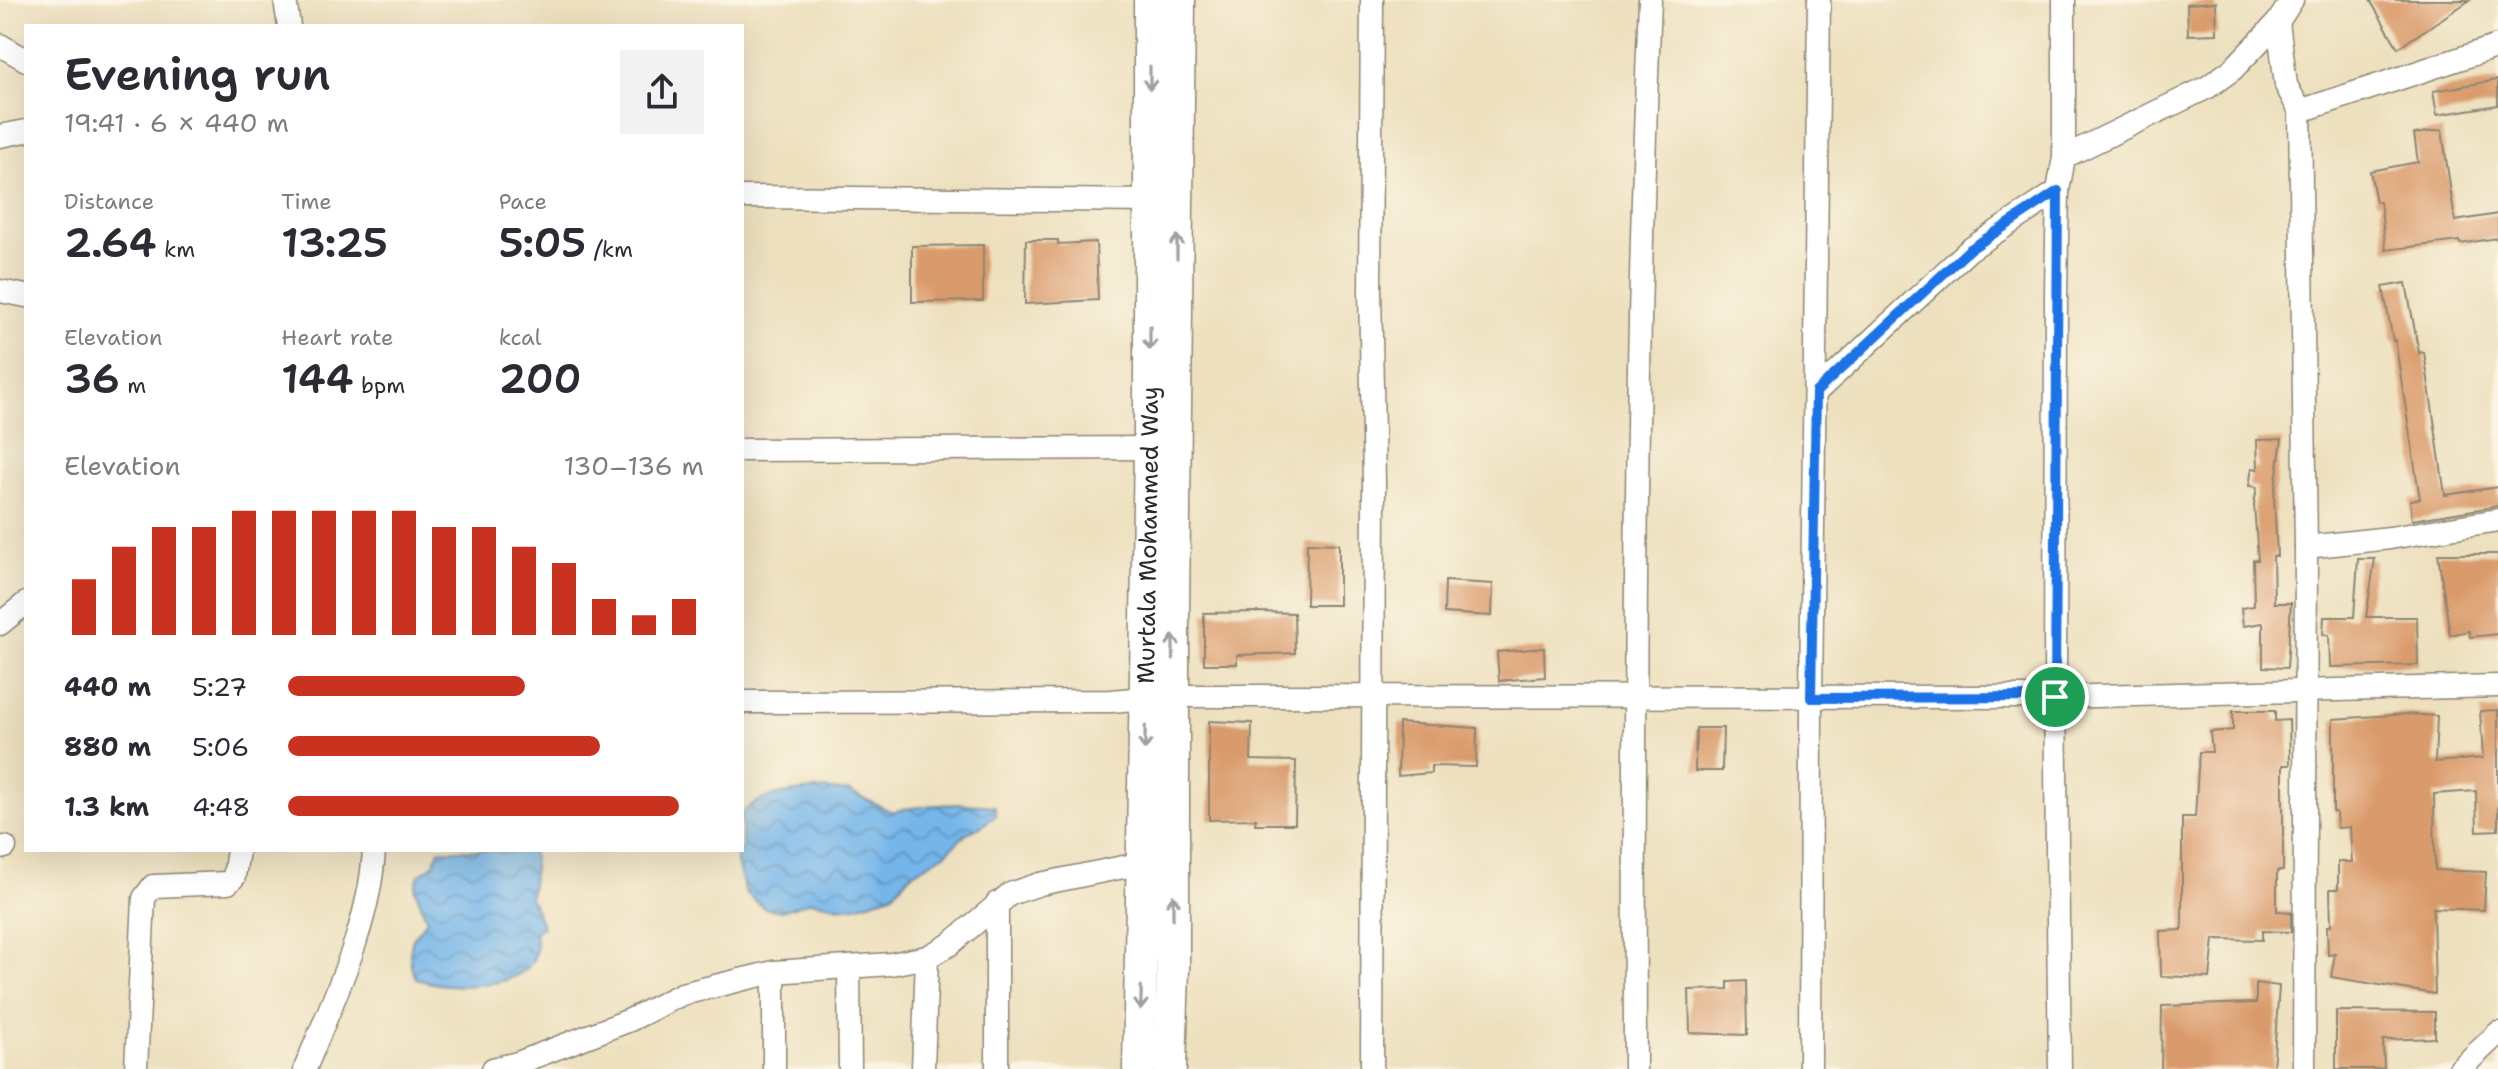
<!DOCTYPE html>
<html lang="en">
<head>
<meta charset="utf-8">
<style>
  :root { --surface:#fff; --page:#f2f2f3; --text:#2b2b33; --muted:#7c7c81; --accent:#c8321e }
  body { margin:0; font-family:"Shantell Sans",sans-serif; background:var(--page); color:var(--text); height:100vh; display:flex; flex-direction:column; font-size:30px; white-space:nowrap }
  * { box-sizing:border-box; margin:0 }
  p { font-size:26px; color:var(--muted) }
  .icon { flex:none; width:44px; height:44px; fill:none; stroke:currentColor; stroke-width:2; stroke-linecap:round; stroke-linejoin:round }
  .map { position:relative; flex:1; overflow:hidden }
  .details { position:absolute; left:24px; top:24px; width:720px; height:828px; display:flex; flex-direction:column; background:var(--surface); border-radius:0px; box-shadow:0 8px 32px #0002 }
  .details>* { flex:none }
  .pin { position:absolute; display:grid; place-items:center; width:68px; height:68px; color:#fff; margin:-34px; border:4px solid #fff; border-radius:50%; box-shadow:0 2px 8px #0007 }
  .round { display:grid; place-items:center; flex:none; width:84px; height:84px; border-radius:0px; background:var(--page) }
  .overview { display:flex; align-items:center; justify-content:space-between; height:136px; padding:0 40px }
  h1 { font-size:44px; font-weight:600; line-height:60px }
  .stats { display:grid; grid-template-columns:repeat(3,1fr); gap:12px; height:136px; padding:8px 40px }
  .stats div { display:grid; align-content:center }
  .stats b { font-size:40px; font-weight:600 }
  .stats small { font-size:22px; font-weight:400 }
  .stats p { font-size:22px }
  .chart { height:224px; padding:16px 40px }
  .chart p { display:flex; justify-content:space-between }
  .chart svg { width:100%; height:144px; margin-top:8px; stroke:var(--accent); stroke-width:6 }
  ul { padding:0 40px; list-style:none; font-size:26px }
  li { display:grid; grid-template-columns:128px 96px 1fr; align-items:center; height:60px }
  li i { height:20px; border-radius:10px; background:var(--accent) }
  .map>svg:first-child { display:block }
  .water { fill:url(#water-waves); stroke:#50708a; stroke-width:2 }
  .building { fill:#da9b6c }
  .lines { fill:none; stroke-linecap:round; stroke-linejoin:round }
  .minor-casing { stroke:#8c8674; stroke-width:25 }
  .secondary-casing { stroke:#8c8674; stroke-width:35 }
  .minor { stroke:#fff; stroke-width:22 }
  .secondary { stroke:#fff; stroke-width:32 }
  .oneway { stroke:#a0a0a0 }
  .route-casing { stroke:#fff; stroke-width:16 }
  .route { stroke:#1a73e8; stroke-width:10 }
  .labels { text-anchor:middle; dominant-baseline:central; stroke-width:8; stroke-linejoin:round; paint-order:stroke }
  .street-label { font-size:24px; fill:#2b2b2b; stroke:#fcf5e5 }
</style>
</head>
<body>
<div class="map">
<svg width="2498" height="1069" viewBox="0 0 2498 1069">
  <defs>
    <pattern id="water-waves" width="16" height="10" patternUnits="userSpaceOnUse" patternTransform="scale(2)"><rect width="16" height="10" fill="#75b6ea"/><path d="M0 5q4-4 8 0t8 0" fill="none" stroke="#6094be"/></pattern>
  </defs>
  <rect width="100%" height="100%" fill="#fcf5e5"/>
  <filter id="ink" filterUnits="userSpaceOnUse"><feTurbulence type="fractalNoise" baseFrequency=".0125" numOctaves="2"/><feDisplacementMap in="SourceGraphic" scale="16" xChannelSelector="R" yChannelSelector="G"/><feConvolveMatrix kernelMatrix="1 2 1 2 8 2 1 2 1" color-interpolation-filters="sRGB"/></filter>
  <filter id="wash" filterUnits="userSpaceOnUse"><feTurbulence type="fractalNoise" baseFrequency=".006" numOctaves="4" result="noise"/><feDisplacementMap in="SourceGraphic" scale="32" xChannelSelector="R" yChannelSelector="G"/><feGaussianBlur stdDeviation="1.8" result="paint"/><feColorMatrix in="noise" values="0 0 0 0 0 0 0 0 0 0 0 0 0 0 0 0 0 1.4 0 .05"/><feComposite in="paint" operator="in"/></filter>
  <g filter="url(#wash)">
    <rect width="100%" height="100%" fill="#ede0be"/>
    <g class="water">
      <path d="M824,789L850,792L892,812C925,804 962,803 995,806L996,815L982,826L967,833L946,853L910,875L892,895L856,906L841,907L811,901L782,911L764,908L745,892L735,855V850H742V813C764,792 794,792 824,789Z"/>
      <path d="M439,850H532L534,867L530,898L543,927L535,931C536,942 538,952 532,962C513,991 445,989 417,979C408,965 407,944 419,930C422,926 425,924 427,920L415,889L419,875L434,864Z"/>
    </g>
    <g id="blocks">
      <g class="building">
        <polygon points="2370,0 2470,0 2398,48"/>
        <polygon points="2216,2 2217,34 2188,35 2187,4"/>
        <polygon points="2498,80 2498,105 2437,115 2433,91"/>
        <polygon points="2442,130 2455,221 2498,214 2498,238 2460,244 2459,241 2386,250 2380,202 2376,202 2370,171 2418,162 2414,134"/>
        <polygon points="1026,240 1058,240 1058,244 1096,242 1098,300 1025,304"/>
        <polygon points="983,245 983,301 912,302 912,246"/>
        <polygon points="2406,283 2419,353 2424,352 2445,495 2498,487 2498,506 2412,520 2410,500 2420,499 2395,340 2393,341 2383,287"/>
        <polygon points="2282,439 2274,495 2277,556 2273,556 2274,603 2291,603 2287,668 2263,667 2263,623 2243,626 2241,608 2254,606 2253,560 2258,560 2254,504 2257,487 2249,486 2252,468 2258,469 2257,440"/>
        <polygon points="1307,543 1339,544 1339,605 1306,605"/>
        <polygon points="2438,554 2498,554 2498,634 2470,637 2469,631 2450,635"/>
        <polygon points="2358,559 2375,559 2366,617 2417,617 2418,665 2330,667 2329,635 2323,634 2324,617 2354,617"/>
        <polygon points="1445,581 1493,584 1492,616 1444,613"/>
        <polygon points="1258,612 1294,613 1295,653 1237,655 1237,664 1204,664 1204,613"/>
        <polygon points="1544,648 1545,677 1499,681 1497,652"/>
        <polygon points="2498,710 2498,830 2477,831 2476,791 2434,794 2435,870 2486,872 2484,910 2433,908 2435,994 2331,977 2335,954 2328,955 2327,926 2331,926 2330,889 2338,889 2338,862 2352,862 2350,827 2337,828 2336,812 2333,812 2333,719 2407,714 2437,716 2435,762 2483,758 2480,711"/>
        <polygon points="2233,711 2275,711 2275,721 2289,720 2290,765 2283,765 2283,871 2277,871 2277,911 2291,912 2291,932 2262,931 2262,940 2214,939 2210,978 2161,976 2160,931 2182,930 2182,817 2195,817 2199,752 2212,752 2210,732 2233,730"/>
        <polygon points="1209,721 1252,723 1251,760 1296,761 1295,824 1255,824 1256,819 1209,820"/>
        <polygon points="1399,723 1477,728 1476,767 1431,766 1431,773 1398,776"/>
        <polygon points="1696,728 1723,728 1722,771 1695,771"/>
        <polygon points="1746,981 1747,1035 1690,1033 1689,990 1728,989 1728,982"/>
        <polygon points="2256,983 2279,986 2273,1069 2161,1069 2162,1006 2256,1003"/>
        <polygon points="2336,1011 2435,1012 2435,1038 2383,1040 2384,1069 2336,1069"/>
      </g>
    </g>
  </g>
  <g filter="url(#ink)">
    <use href="#blocks" fill-opacity="0" stroke="#8c8674" stroke-width="2"/>
    <g class="lines">
      <defs>
        <g id="minor">
          <polyline points="285,0 289,26"/>
          <polyline points="2278,22 2286,85 2300,111 2306,547 2304,1069"/>
          <polyline points="0,45 26,60"/>
          <polyline points="2300,111 2498,46"/>
          <polyline points="0,136 26,131"/>
          <polyline points="2064,157 2208,87 2233,69 2278,22 2292,0"/>
          <polyline points="742,197 1150,201"/>
          <polyline points="0,291 26,296"/>
          <polyline points="1816,392 1969,250 2058,191"/>
          <polyline points="742,450 1150,448"/>
          <polyline points="2306,547 2390,538 2498,520"/>
          <polyline points="0,624 26,603"/>
          <polyline points="1174,696 2055,697 2498,686"/>
          <polyline points="742,702 1111,701 1145,698"/>
          <polyline points="0,848 5,847"/>
          <polyline points="849,967 850,1069"/>
          <polyline points="136,1069 144,898 153,886 228,883 234,877 238,850"/>
          <path d="M305,1069C333,999 370,926 374,850"/>
          <polyline points="493,1069 518,1063 630,1020 682,994 774,972 891,964 927,957 949,945 1010,894 1040,884 1143,863"/>
          <polyline points="774,1069 774,972"/>
          <polyline points="923,1069 927,957"/>
          <polyline points="997,1069 997,903"/>
          <polyline points="1372,1069 1374,482 1370,291 1372,0"/>
          <path d="M1635,1069C1634,713 1635,356 1650,0"/>
          <polyline points="1810,1069 1811,698 1819,0"/>
          <polyline points="2060,1069 2055,697 2056,291 2058,191 2064,157 2064,0"/>
          <polyline points="2460,1069 2498,1033"/>
        </g>
        <g id="secondary">
          <path id="s1" d="M1139,1069L1150,448V0"/>
          <polyline points="1170,1069 1173,968 1173,616 1179,0"/>
        </g>
      </defs>
      <use href="#minor" class="minor-casing"/>
      <use href="#secondary" class="secondary-casing"/>
      <use href="#minor" class="minor"/>
      <use href="#secondary" class="secondary"/>
    </g>
    <defs><path id="oneway-shaft" d="M-6 0H5M1.5-3L5.5 0L1.5 3" fill="none" stroke-width="1.6" stroke-linecap="round" stroke-linejoin="round" transform="scale(2)"/></defs>
    <g class="oneway">
      <use href="#oneway-shaft" transform="translate(1150 78) rotate(90)"/>
      <use href="#oneway-shaft" transform="translate(1177 247) rotate(-90)"/>
      <use href="#oneway-shaft" transform="translate(1150 338) rotate(90)"/>
      <use href="#oneway-shaft" transform="translate(1173 647) rotate(-91)"/>
      <use href="#oneway-shaft" transform="translate(1145 738) rotate(91)"/>
      <use href="#oneway-shaft" transform="translate(1173 907) rotate(-90)"/>
      <use href="#oneway-shaft" transform="translate(1141 998) rotate(91)"/>
    </g>
  </g>
  <g class="lines" filter="url(#ink)">
    <defs>
      <polygon id="route" points="2058,191 2055,697 1811,698 1816,392 1969,250"/>
    </defs>
    <use href="#route" class="route-casing"/>
    <use href="#route" class="route"/>
  </g>
  <g class="labels">
    <g class="street-label">
      <text stroke="none"><textPath href="#s1" startOffset="534">Murtala Mohammed Way</textPath></text>
    </g>
  </g>
</svg>
<div class="pin" style="left:2055px;top:697px;background:#1e9e55"><svg class="icon" aria-label="arrive" viewBox="0 0 24 24"><path d="M6 21V4h12l-3 4 3 4H6"/></svg></div>
<section class="details">
<div class="overview"><div><h1>Evening run</h1><p>19:41 · 6 × 440 m</p></div><a class="round"><svg class="icon" aria-label="share" viewBox="0 0 24 24"><path d="M12 15V3M7 8l5-5 5 5M5 13v7h14v-7"/></svg></a></div>
<div class="stats">
<div><p>Distance</p><b>2.64<small> km</small></b></div>
<div><p>Time</p><b>13:25</b></div>
<div><p>Pace</p><b>5:05<small> /km</small></b></div>
</div>
<div class="stats">
<div><p>Elevation</p><b>36<small> m</small></b></div>
<div><p>Heart rate</p><b>144<small> bpm</small></b></div>
<div><p>kcal</p><b>200</b></div>
</div>
<div class="chart"><p><span>Elevation</span>130–136 m</p>
<svg viewBox="0 0 160 44" preserveAspectRatio="none"><path d="M5 44V27M15 44V17M25 44V11M35 44V11M45 44V6M55 44V6M65 44V6M75 44V6M85 44V6M95 44V11M105 44V11M115 44V17M125 44V22M135 44V33M145 44V38M155 44V33"/></svg>
</div>
<ul>
<li><b>440 m</b>5:27<i style="width:57%"></i></li>
<li><b>880 m</b>5:06<i style="width:75%"></i></li>
<li><b>1.3 km</b>4:48<i style="width:94%"></i></li>
</ul>
</section>
</div>
</body>
</html>
